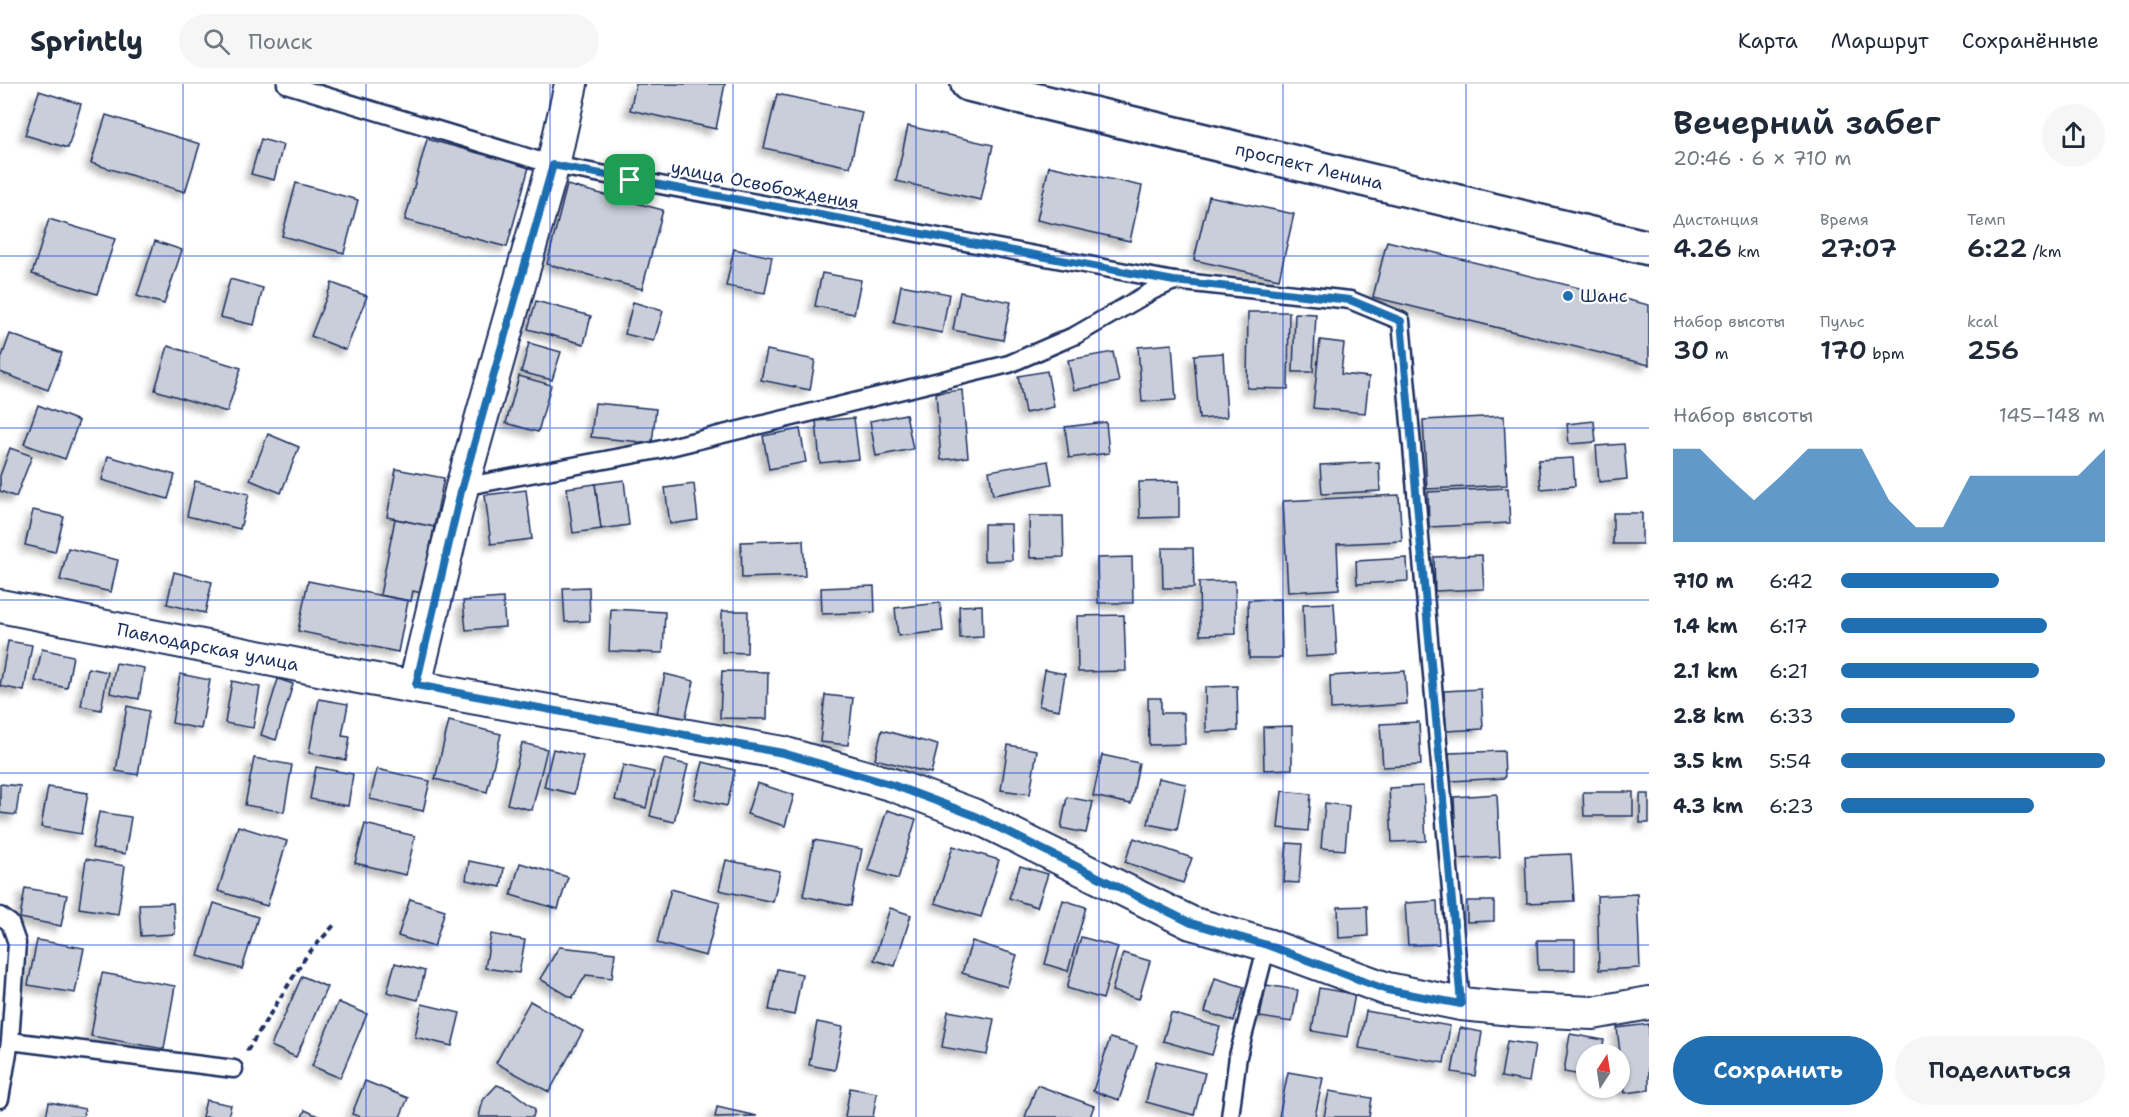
<!DOCTYPE html>
<html lang="ru">
<head>
<meta charset="utf-8">
<style>
  :root { --surface:#fff; --page:#f6f6f7; --text:#1f2937; --muted:#747a83; --line:#e0e1e3; --accent:#1f6fb2 }
  body { margin:0; font-family:"Shantell Sans",sans-serif; background:var(--page); color:var(--text); height:100vh; display:flex; flex-direction:column; font-size:22px; white-space:nowrap }
  * { box-sizing:border-box; margin:0 }
  p { font-size:20px; color:var(--muted) }
  .icon { flex:none; width:33px; height:33px; fill:none; stroke:currentColor; stroke-width:2; stroke-linecap:round; stroke-linejoin:round }
  .map { position:relative; flex:1; overflow:hidden }
  .panel { display:flex; flex-direction:column; background:var(--surface); width:480px }
  .panel>* { flex:none }
  .needle { width:39px; rotate:12deg }
  .tools { position:absolute; left:1576px; top:960px; display:grid; gap:12px }
  .tools a { display:grid; place-items:center; width:54px; height:54px; border-radius:50%; background:var(--surface); box-shadow:0 2px 4px #0004; font-size:30px }
  .pin { position:absolute; display:grid; place-items:center; width:51px; height:51px; color:#fff; margin:-26px; border-radius:12px; box-shadow:0 3px 9px #0006 }
  .round { display:grid; place-items:center; flex:none; width:63px; height:63px; border-radius:32px; background:var(--page) }
  .head { display:flex; align-items:center; justify-content:space-between; height:102px; padding:0 24px }
  h1 { font-size:33px; font-weight:600; line-height:45px }
  .figures { display:grid; grid-template-columns:repeat(3,1fr); gap:9px; height:102px; padding:6px 24px }
  .figures div { display:grid; align-content:center }
  .figures b { font-size:26px; font-weight:600 }
  .figures small { font-size:16px; font-weight:400 }
  .figures p { font-size:16px }
  .chart { height:168px; padding:12px 24px }
  .chart p { display:flex; justify-content:space-between }
  .chart svg { width:100%; height:108px; margin-top:6px; fill:var(--accent); opacity:.7 }
  .primary-button { display:flex; gap:12px; margin-top:auto; padding:12px 24px }
  .primary-button a { flex:1; height:69px; border-radius:36px; background:var(--accent); color:#fff; font-size:24px; font-weight:600; line-height:69px; text-align:center }
  .primary-button a+a { background:var(--page); color:var(--text) }
  ul { padding:0 24px; list-style:none; font-size:20px }
  li { display:grid; grid-template-columns:96px 72px 1fr; align-items:center; height:45px }
  li i { height:15px; border-radius:8px; background:var(--accent) }
  header { display:flex; align-items:center; gap:36px; box-sizing:border-box; height:84px; padding:0 30px; background:var(--surface); border-bottom:2px solid var(--line) }
  header strong { font-size:28px }
  nav { display:flex; gap:33px; margin-inline-start:auto; font-size:21px }
  .search { width:420px; height:54px; background:var(--page); display:flex; align-items:center; gap:15px; box-sizing:border-box; padding:0 21px; border-radius:33px; color:var(--muted); font-size:22px }
  main { display:flex; flex:1; min-height:0 }
  .map>svg:first-child { display:block }
  .building { fill:#caceda; stroke:#1b2f5e; stroke-width:1.5; filter:url(#shadow) }
  .lines { fill:none; stroke-linecap:round; stroke-linejoin:round }
  .lane-casing { stroke:#1b2f5e; stroke-width:21 }
  .street-casing { stroke:#1b2f5e; stroke-width:36 }
  .secondary-casing { stroke:#1b2f5e; stroke-width:38 }
  .path { stroke:#1b2f5e; stroke-width:4; stroke-dasharray:6 4.5; stroke-linecap:butt }
  .lane { stroke:#fff; stroke-width:16 }
  .street { stroke:#fff; stroke-width:32 }
  .secondary { stroke:#fff; stroke-width:33 }
  .route-casing { stroke:#fff; stroke-width:12 }
  .route { stroke:#1f6fb2; stroke-width:8 }
  .grid { fill:none; stroke:#1d4ed8; stroke-width:1.5; stroke-opacity:0.55 }
  .poi-dot { fill:#1f6fb2; stroke:#fff; stroke-width:2 }
  .labels { text-anchor:middle; dominant-baseline:central; stroke-width:4.5; stroke-linejoin:round; paint-order:stroke }
  .street-label { font-size:18px; fill:#1b2f5e; stroke:#fff }
  .poi-label { font-size:18px; fill:#1b2f5e; stroke:#fff; text-anchor:start }
</style>
</head>
<body>
<header>
<strong>Sprintly</strong>
<div class="search"><svg class="icon" aria-label="search" viewBox="0 0 24 24"><circle cx="10" cy="10" r="6"/><path d="M15 15l6 6"/></svg>Поиск</div>
<nav><a>Карта</a><a>Маршрут</a><a>Сохранённые</a></nav>
</header>
<main>
<div class="map">
<svg width="1649" height="1033" viewBox="0 0 1649 1033">
  <defs>
    <filter id="shadow"><feDropShadow dx="-5.5" dy="5.5" stdDeviation="3" flood-color="#0004"/></filter>
  </defs>
  <rect width="100%" height="100%" fill="#fff"/>
  <filter id="ink" filterUnits="userSpaceOnUse"><feTurbulence type="fractalNoise" baseFrequency=".0167" numOctaves="2"/><feDisplacementMap in="SourceGraphic" scale="12" xChannelSelector="R" yChannelSelector="G"/><feConvolveMatrix kernelMatrix="1 2 1 2 8 2 1 2 1" color-interpolation-filters="sRGB"/></filter>
  <g filter="url(#ink)">
    <g class="building">
      <polygon points="636,0 725,0 716,45 630,26"/>
      <polygon points="39,7 81,20 68,64 25,51"/>
      <polygon points="777,10 862,28 850,83 764,64"/>
      <polygon points="106,31 200,60 185,108 91,79"/>
      <polygon points="908,42 993,61 981,116 896,97"/>
      <polygon points="261,55 283,61 274,96 251,90"/>
      <polygon points="427,55 529,83 507,163 405,136"/>
      <polygon points="1049,82 1142,102 1130,157 1037,136"/>
      <polygon points="296,99 358,116 344,169 282,152"/>
      <polygon points="567,101 663,126 642,205 547,180"/>
      <polygon points="1209,112 1294,130 1279,195 1194,176"/>
      <polygon points="49,135 115,155 97,210 32,190"/>
      <polygon points="155,157 182,166 164,220 137,212"/>
      <polygon points="1387,157 1649,221 1649,281 1373,213"/>
      <polygon points="734,165 772,173 765,209 726,202"/>
      <polygon points="822,189 861,196 854,230 815,222"/>
      <polygon points="230,195 263,204 254,241 220,233"/>
      <polygon points="332,199 367,212 346,266 311,252"/>
      <polygon points="901,201 949,210 942,249 894,239"/>
      <polygon points="960,208 1011,218 1003,256 953,246"/>
      <polygon points="536,217 591,232 584,260 528,245"/>
      <polygon points="633,218 663,227 654,257 625,250"/>
      <polygon points="1248,228 1289,228 1288,305 1247,304"/>
      <polygon points="1295,229 1316,230 1313,288 1293,288"/>
      <polygon points="10,250 62,269 48,306 0,288 0,278"/>
      <polygon points="1320,256 1344,259 1341,290 1369,293 1365,329 1313,324"/>
      <polygon points="529,259 561,268 552,296 521,288"/>
      <polygon points="1172,260 1176,316 1142,318 1138,263"/>
      <polygon points="168,262 241,284 227,328 155,306"/>
      <polygon points="767,266 815,276 810,306 761,296"/>
      <polygon points="1113,268 1119,298 1074,306 1068,276"/>
      <polygon points="1223,269 1227,333 1199,335 1194,271"/>
      <polygon points="1047,287 1054,323 1025,329 1018,292"/>
      <polygon points="519,292 551,301 538,348 506,339"/>
      <polygon points="962,306 968,373 941,376 936,309"/>
      <polygon points="595,319 656,325 652,359 591,353"/>
      <polygon points="38,321 79,337 65,375 24,360"/>
      <polygon points="906,330 913,365 876,372 870,337"/>
      <polygon points="1504,332 1507,401 1427,405 1423,336"/>
      <polygon points="854,334 859,375 820,379 816,337"/>
      <polygon points="1594,337 1596,358 1569,360 1567,340"/>
      <polygon points="1106,338 1109,369 1069,374 1065,343"/>
      <polygon points="800,345 806,378 769,385 763,352"/>
      <polygon points="268,350 299,363 281,409 250,396"/>
      <polygon points="1624,360 1627,395 1599,398 1596,362"/>
      <polygon points="10,364 32,372 16,413 0,407 0,392"/>
      <polygon points="108,372 175,391 168,415 102,396"/>
      <polygon points="1573,374 1575,402 1541,405 1538,376"/>
      <polygon points="1048,377 1052,400 993,411 989,387"/>
      <polygon points="1379,378 1380,407 1322,410 1320,381"/>
      <polygon points="396,385 444,394 434,443 387,433"/>
      <polygon points="624,396 629,441 601,445 595,400"/>
      <polygon points="195,397 249,410 240,445 187,432"/>
      <polygon points="1179,397 1179,433 1140,434 1139,398"/>
      <polygon points="595,400 601,445 573,449 567,404"/>
      <polygon points="694,400 698,436 670,440 665,404"/>
      <polygon points="1508,404 1510,439 1429,443 1428,408"/>
      <polygon points="526,406 532,455 491,460 485,411"/>
      <polygon points="1399,411 1402,457 1337,460 1339,505 1288,508 1283,417"/>
      <polygon points="33,426 64,433 55,468 25,461"/>
      <rect x="1613" y="429" width="29" height="31"/>
      <polygon points="1029,432 1063,432 1064,473 1030,474"/>
      <polygon points="395,435 434,443 421,509 413,507 411,517 380,511"/>
      <polygon points="984,440 1011,440 1012,476 984,477"/>
      <polygon points="803,456 805,492 742,494 741,458"/>
      <polygon points="68,464 118,476 111,508 60,496"/>
      <polygon points="1162,464 1193,464 1194,504 1163,504"/>
      <polygon points="1482,471 1484,505 1435,507 1434,473"/>
      <polygon points="1132,473 1133,519 1098,519 1097,474"/>
      <polygon points="1407,474 1408,497 1357,500 1356,477"/>
      <polygon points="174,488 212,498 205,529 167,520"/>
      <polygon points="308,497 408,517 398,568 298,547"/>
      <polygon points="1235,497 1236,550 1200,551 1199,498"/>
      <polygon points="874,502 875,528 822,530 821,504"/>
      <polygon points="589,503 590,537 565,538 563,504"/>
      <polygon points="503,514 505,543 466,546 463,517"/>
      <polygon points="1281,515 1282,574 1249,574 1248,516"/>
      <polygon points="940,519 943,547 898,552 895,524"/>
      <polygon points="1334,519 1337,571 1305,573 1303,520"/>
      <polygon points="982,521 983,553 960,554 959,522"/>
      <polygon points="611,525 665,528 663,569 609,567"/>
      <polygon points="722,527 748,527 747,569 722,568"/>
      <polygon points="1124,531 1126,587 1078,588 1077,532"/>
      <polygon points="8,557 32,561 24,607 0,602"/>
      <polygon points="42,565 73,572 67,604 35,597"/>
      <polygon points="116,579 144,584 139,615 110,609"/>
      <polygon points="88,584 108,588 101,626 81,622"/>
      <polygon points="1045,586 1065,590 1059,626 1039,622"/>
      <polygon points="722,587 768,588 767,635 720,634"/>
      <polygon points="1405,587 1407,620 1331,625 1330,592"/>
      <polygon points="180,590 210,596 201,645 172,639"/>
      <polygon points="665,590 694,597 685,636 657,630"/>
      <polygon points="278,595 293,600 276,656 261,651"/>
      <polygon points="232,597 260,603 253,644 225,639"/>
      <polygon points="1237,602 1238,647 1206,648 1205,603"/>
      <polygon points="1481,605 1483,645 1446,647 1444,607"/>
      <polygon points="825,611 853,614 848,661 820,658"/>
      <polygon points="1148,614 1161,614 1161,629 1184,629 1185,660 1149,661"/>
      <polygon points="319,615 348,620 342,652 350,653 346,676 309,669"/>
      <polygon points="127,622 149,627 138,691 116,687"/>
      <polygon points="449,637 501,650 487,708 435,695"/>
      <polygon points="1419,638 1421,681 1383,683 1380,640"/>
      <polygon points="1292,642 1292,685 1264,686 1263,643"/>
      <polygon points="882,646 938,661 931,689 875,675"/>
      <polygon points="522,659 547,665 532,726 507,720"/>
      <polygon points="1008,661 1037,666 1030,710 1001,706"/>
      <polygon points="553,665 583,672 574,710 544,703"/>
      <polygon points="1504,667 1505,694 1451,697 1449,669"/>
      <polygon points="1102,671 1139,679 1131,720 1093,712"/>
      <polygon points="254,674 292,681 284,728 245,721"/>
      <polygon points="664,675 688,681 674,738 650,732"/>
      <polygon points="703,678 735,686 727,722 694,714"/>
      <polygon points="623,681 654,688 646,724 615,716"/>
      <polygon points="316,683 353,690 348,722 310,715"/>
      <polygon points="377,685 430,697 423,727 370,715"/>
      <polygon points="1158,694 1186,700 1177,746 1148,740"/>
      <polygon points="757,699 794,711 785,742 747,730"/>
      <polygon points="0,700 20,702 16,731 0,729"/>
      <polygon points="1423,702 1426,757 1392,758 1389,704"/>
      <polygon points="48,703 88,709 81,750 41,743"/>
      <polygon points="1282,707 1311,710 1308,747 1278,744"/>
      <polygon points="1583,708 1633,708 1633,732 1584,732"/>
      <polygon points="1497,710 1500,773 1457,775 1454,713"/>
      <rect x="1640" y="710" width="9" height="29"/>
      <polygon points="1067,713 1093,718 1086,749 1061,744"/>
      <polygon points="1325,719 1349,722 1345,766 1321,764"/>
      <polygon points="887,726 916,735 898,795 868,786"/>
      <polygon points="99,728 131,733 125,770 92,764"/>
      <polygon points="365,740 415,752 406,791 355,779"/>
      <polygon points="238,742 287,757 267,822 218,807"/>
      <polygon points="1134,754 1192,774 1183,799 1125,778"/>
      <polygon points="814,756 862,765 851,822 803,812"/>
      <polygon points="1287,759 1302,760 1299,799 1284,798"/>
      <polygon points="953,762 999,776 981,833 935,819"/>
      <polygon points="1571,770 1574,817 1527,819 1525,772"/>
      <polygon points="86,775 125,782 118,830 79,824"/>
      <polygon points="726,776 780,787 773,818 719,806"/>
      <polygon points="469,777 504,784 501,803 466,796"/>
      <polygon points="520,779 568,793 558,825 511,811"/>
      <polygon points="1020,782 1048,790 1037,823 1009,814"/>
      <polygon points="25,804 67,811 61,842 20,834"/>
      <polygon points="671,805 720,818 706,872 657,859"/>
      <polygon points="1637,810 1640,884 1599,886 1597,812"/>
      <polygon points="410,815 445,826 434,863 398,852"/>
      <polygon points="1063,816 1086,823 1068,887 1045,880"/>
      <polygon points="1437,817 1439,860 1408,861 1405,819"/>
      <polygon points="1467,817 1494,817 1494,837 1467,838"/>
      <polygon points="173,819 175,850 141,852 139,820"/>
      <polygon points="214,819 258,833 242,885 198,872"/>
      <polygon points="1367,822 1368,852 1339,854 1338,823"/>
      <polygon points="890,824 911,831 895,882 874,876"/>
      <polygon points="491,850 525,856 519,889 485,884"/>
      <polygon points="1081,853 1118,863 1103,915 1067,904"/>
      <polygon points="37,856 84,864 75,909 28,901"/>
      <polygon points="1537,856 1575,856 1575,886 1538,886"/>
      <polygon points="972,857 1017,871 1007,903 962,889"/>
      <polygon points="559,863 615,869 612,894 586,891 572,914 540,895"/>
      <polygon points="1123,869 1150,877 1139,915 1112,907"/>
      <polygon points="395,879 425,887 418,916 387,908"/>
      <polygon points="777,885 802,890 794,931 769,926"/>
      <polygon points="102,889 175,902 164,965 91,952"/>
      <polygon points="302,892 327,903 296,973 271,962"/>
      <polygon points="1215,894 1244,903 1234,937 1205,928"/>
      <polygon points="1266,901 1298,906 1292,938 1260,933"/>
      <polygon points="1319,904 1355,910 1347,953 1312,947"/>
      <polygon points="530,917 583,947 549,1008 496,979"/>
      <polygon points="338,918 367,930 340,994 312,982"/>
      <polygon points="422,920 460,929 452,962 415,953"/>
      <polygon points="948,927 994,935 987,971 942,963"/>
      <polygon points="1366,927 1450,942 1444,979 1359,964"/>
      <polygon points="1171,929 1220,943 1212,971 1163,957"/>
      <polygon points="817,938 843,943 835,986 809,981"/>
      <polygon points="1649,940 1649,1006 1625,1009 1617,944"/>
      <polygon points="1460,944 1482,948 1475,992 1452,988"/>
      <polygon points="1570,950 1604,956 1601,970 1587,970 1587,992 1564,988"/>
      <polygon points="1110,954 1137,962 1119,1016 1093,1007"/>
      <polygon points="1507,957 1535,961 1529,998 1501,993"/>
      <polygon points="1156,977 1205,989 1194,1031 1146,1018"/>
      <polygon points="1288,988 1323,994 1315,1033 1279,1033"/>
      <polygon points="365,997 408,1014 400,1033 361,1033 352,1030"/>
      <polygon points="497,1001 510,1006 535,1025 533,1033 479,1033 483,1016"/>
      <polygon points="1037,1001 1094,1022 1090,1033 1025,1033"/>
      <polygon points="850,1004 877,1009 873,1033 845,1033"/>
      <polygon points="1329,1007 1372,1014 1369,1033 1324,1033"/>
      <polygon points="206,1016 231,1021 228,1033 202,1033"/>
      <polygon points="49,1018 85,1025 83,1033 46,1033"/>
      <polygon points="717,1023 757,1032 715,1033"/>
      <polygon points="305,1026 320,1033 302,1033"/>
    </g>
    <g class="lines">
      <defs>
        <g id="lane">
          <polyline points="286,0 553,81 1174,197 1350,216 1401,237 1461,920"/>
          <polyline points="462,403 658,366 1009,280 1076,251 1152,207 1174,197"/>
          <polyline points="0,832 10,839 17,859 10,957 0,1015"/>
          <polyline points="10,957 234,985"/>
          <polyline points="1230,1033 1238,972 1267,861"/>
        </g>
        <g id="street">
          <path id="s1" d="M0,522L359,593L783,669L893,701L973,731L1191,839L1267,861L1387,905L1461,920L1523,926L1593,929L1649,919"/>
          <polyline points="415,601 462,403 553,81 571,0"/>
        </g>
        <g id="secondary">
          <path id="s2" d="M968,0L1649,164"/>
        </g>
      </defs>
      <use href="#lane" class="lane-casing"/>
      <use href="#street" class="street-casing"/>
      <use href="#secondary" class="secondary-casing"/>
      <polyline class="path" points="247,967 307,871 336,839"/>
      <use href="#lane" class="lane"/>
      <use href="#street" class="street"/>
      <use href="#secondary" class="secondary"/>
    </g>
  </g>
  <g class="lines" filter="url(#ink)">
    <defs>
      <polygon id="route" points="553,81 1174,197 1350,216 1401,237 1461,920 1387,906 1267,861 1191,839 973,731 893,701 783,669 416,601 462,403"/>
    </defs>
    <use href="#route" class="route-casing"/>
    <use href="#route" class="route"/>
  </g>
  <path class="grid" d="M183,0V1033M366,0V1033M550,0V1033M733,0V1033M916,0V1033M1099,0V1033M1283,0V1033M1466,0V1033M0,172H1649M0,344H1649M0,516H1649M0,689H1649M0,861H1649"/>
  <circle class="poi-dot" cx="1568" cy="212" r="6"/>
  <g class="labels">
    <g class="street-label">
      <text stroke="none"><textPath href="#s2" startOffset="351">проспект Ленина</textPath></text>
      <text transform="translate(765 101) rotate(11)">улица Освобождения</text>
      <text stroke="none"><textPath href="#s1" startOffset="212">Павлодарская улица</textPath></text>
    </g>
    <g class="poi-label">
      <text x="1580" y="212">Шанс</text>
    </g>
  </g>
</svg>
<div class="tools">
<a><svg class="needle" viewBox="-14 -14 28 28"><path d="M0-13l5 13h-10z" fill="#e53935"/><path d="M0 13l5-13h-10z" fill="#747a83"/></svg></a>
</div>
<div class="pin" style="left:630px;top:96px;background:#1e9e55"><svg class="icon" aria-label="arrive" viewBox="0 0 24 24"><path d="M6 21V4h12l-3 4 3 4H6"/></svg></div>
</div>
<section class="panel">
<div class="head"><div><h1>Вечерний забег</h1><p>20:46 · 6 × 710 m</p></div><a class="round"><svg class="icon" aria-label="share" viewBox="0 0 24 24"><path d="M12 15V3M7 8l5-5 5 5M5 13v7h14v-7"/></svg></a></div>
<div class="figures">
<div><p>Дистанция</p><b>4.26<small> km</small></b></div>
<div><p>Время</p><b>27:07</b></div>
<div><p>Темп</p><b>6:22<small> /km</small></b></div>
</div>
<div class="figures">
<div><p>Набор высоты</p><b>30<small> m</small></b></div>
<div><p>Пульс</p><b>170<small> bpm</small></b></div>
<div><p>kcal</p><b>256</b></div>
</div>
<div class="chart"><p><span>Набор высоты</span>145–148 m</p>
<svg viewBox="0 0 160 44" preserveAspectRatio="none"><path d="M0 44V6L10 6L20 17L30 27L40 17L50 6L60 6L70 6L80 27L90 38L100 38L110 17L120 17L130 17L140 17L150 17L160 6V44z"/></svg>
</div>
<ul>
<li><b>710 m</b>6:42<i style="width:60%"></i></li>
<li><b>1.4 km</b>6:17<i style="width:78%"></i></li>
<li><b>2.1 km</b>6:21<i style="width:75%"></i></li>
<li><b>2.8 km</b>6:33<i style="width:66%"></i></li>
<li><b>3.5 km</b>5:54<i style="width:100%"></i></li>
<li><b>4.3 km</b>6:23<i style="width:73%"></i></li>
</ul>
<div class="primary-button"><a>Сохранить</a><a>Поделиться</a></div>
</section>
</main>
</body>
</html>
